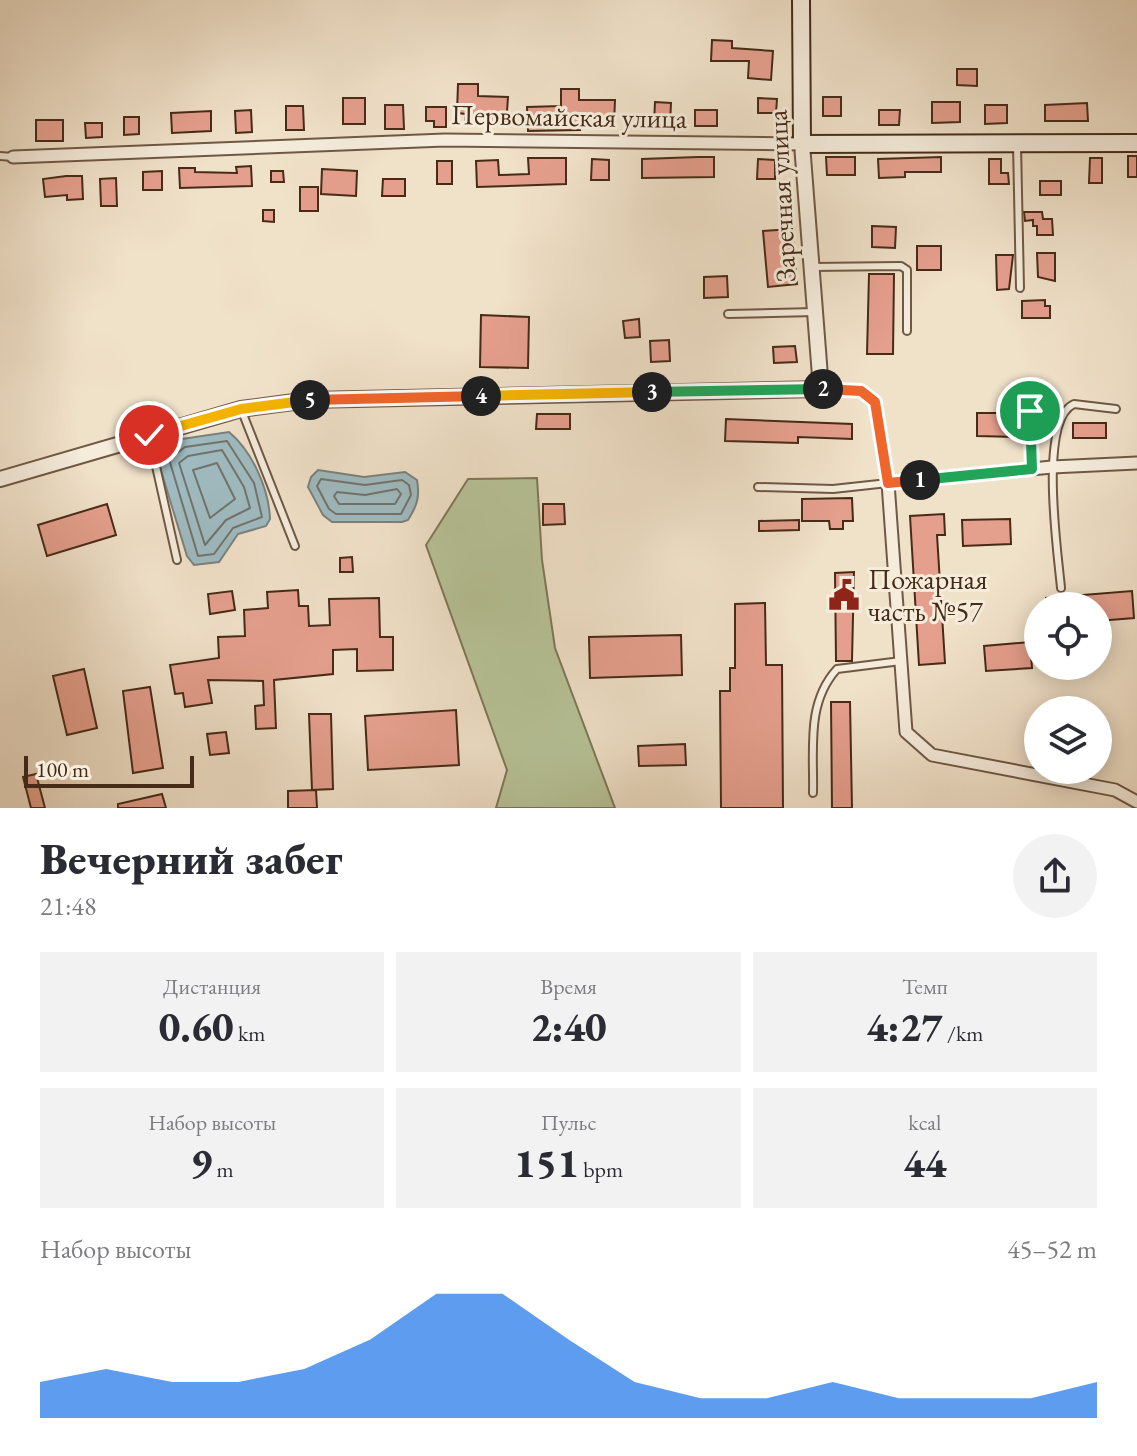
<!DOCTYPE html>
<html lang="ru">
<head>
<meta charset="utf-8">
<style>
  :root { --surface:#fff; --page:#f2f2f3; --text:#2b2b33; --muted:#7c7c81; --accent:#1a73e8 }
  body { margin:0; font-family:"EB Garamond",serif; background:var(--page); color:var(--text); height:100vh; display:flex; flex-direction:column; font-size:30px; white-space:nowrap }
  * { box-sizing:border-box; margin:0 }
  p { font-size:26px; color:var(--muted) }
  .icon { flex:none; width:44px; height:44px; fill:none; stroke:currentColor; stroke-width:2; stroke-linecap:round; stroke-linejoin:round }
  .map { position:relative; height:808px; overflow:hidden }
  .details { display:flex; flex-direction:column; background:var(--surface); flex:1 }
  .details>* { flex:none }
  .controls { position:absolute; left:1024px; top:592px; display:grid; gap:16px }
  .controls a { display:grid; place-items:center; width:88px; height:88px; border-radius:50%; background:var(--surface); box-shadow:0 4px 20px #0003; font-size:40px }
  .scale { position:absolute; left:24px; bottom:20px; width:170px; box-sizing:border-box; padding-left:8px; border:4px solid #462b17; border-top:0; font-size:22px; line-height:28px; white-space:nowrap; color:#462b17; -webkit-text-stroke:6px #f5ecdc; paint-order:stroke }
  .pin { position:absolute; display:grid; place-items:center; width:68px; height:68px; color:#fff; margin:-34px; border:4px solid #fff; border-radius:50%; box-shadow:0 2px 8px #0007 }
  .km { position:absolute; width:40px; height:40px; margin:-20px; border-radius:50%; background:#222; color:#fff; font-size:22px; line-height:40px; text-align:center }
  .round { display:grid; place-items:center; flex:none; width:84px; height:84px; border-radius:42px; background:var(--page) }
  .headline { display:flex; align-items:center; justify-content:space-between; height:136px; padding:0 40px }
  h1 { font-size:44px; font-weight:800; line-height:60px }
  .figures { display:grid; grid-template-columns:repeat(3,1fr); gap:12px; height:136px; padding:8px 40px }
  .figures div { display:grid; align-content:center; border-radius:0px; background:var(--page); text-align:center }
  .figures b { font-size:40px; font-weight:800 }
  .figures small { font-size:22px; font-weight:400 }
  .figures p { font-size:22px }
  .chart { height:224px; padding:16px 40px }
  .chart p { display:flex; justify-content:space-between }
  .chart svg { width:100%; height:144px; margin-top:8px; fill:var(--accent); opacity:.7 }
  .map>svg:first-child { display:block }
  .green { fill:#b7c398; stroke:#7e7758; stroke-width:2 }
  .water { fill:#9fbbc1; stroke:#7b817d; stroke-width:2 }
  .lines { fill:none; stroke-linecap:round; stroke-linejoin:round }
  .shore { stroke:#72736c; stroke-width:2 }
  .building { fill:#e59f8d; stroke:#462b17; stroke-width:2 }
  .service-casing { stroke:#705844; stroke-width:10 }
  .minor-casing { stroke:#705844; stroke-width:15 }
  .tertiary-casing { stroke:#705844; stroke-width:18 }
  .secondary-casing { stroke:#462b17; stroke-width:20 }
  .service { stroke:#f5ecdc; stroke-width:6 }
  .minor { stroke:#f5ecdc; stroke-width:11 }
  .tertiary { stroke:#f5ecdc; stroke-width:14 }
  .secondary { stroke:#f5ecdc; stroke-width:16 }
  .split-1-casing { stroke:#fff; stroke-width:16 }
  .split-2-casing { stroke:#fff; stroke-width:16 }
  .split-3-casing { stroke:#fff; stroke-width:16 }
  .split-4-casing { stroke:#fff; stroke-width:16 }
  .split-5-casing { stroke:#fff; stroke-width:16 }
  .split-6-casing { stroke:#fff; stroke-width:16 }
  .split-1 { stroke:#22a559; stroke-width:10 }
  .split-2 { stroke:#f0652b; stroke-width:10 }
  .split-3 { stroke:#22a559; stroke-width:10 }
  .split-4 { stroke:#f5b400; stroke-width:10 }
  .split-5 { stroke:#f0652b; stroke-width:10 }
  .split-6 { stroke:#f5b400; stroke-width:10 }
  .labels { text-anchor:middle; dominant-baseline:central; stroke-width:6; stroke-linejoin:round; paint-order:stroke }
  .street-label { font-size:28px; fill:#462b17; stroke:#f5ecdc }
  .poi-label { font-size:28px; fill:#462b17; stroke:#f5ecdc; text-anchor:start }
</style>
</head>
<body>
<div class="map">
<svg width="1137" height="808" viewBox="0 0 1137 808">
  <rect width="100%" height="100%" fill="#f0e1c9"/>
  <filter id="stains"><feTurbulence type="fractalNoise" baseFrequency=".0025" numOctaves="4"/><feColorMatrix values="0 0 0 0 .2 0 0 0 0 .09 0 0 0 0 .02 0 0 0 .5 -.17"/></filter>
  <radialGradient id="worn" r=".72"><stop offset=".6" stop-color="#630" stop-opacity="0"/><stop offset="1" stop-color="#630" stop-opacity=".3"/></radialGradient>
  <polygon class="green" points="537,478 542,560 555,648 615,808 496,808 507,770 426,545 468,479"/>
  <g class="water">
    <path d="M229,432C252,451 269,489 270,519L266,526L238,534L219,562L194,565L187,556L159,464L162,454L182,439Z"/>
    <path d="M318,470L364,477L405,472L417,480C420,497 417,506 408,520L402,522H332L323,515L308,487L311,477Z"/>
  </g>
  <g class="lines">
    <g class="shore">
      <polygon points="227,441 254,483 262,517 233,528 214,554 198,556 169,459 185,447"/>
      <polygon points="222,450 244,487 250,508 226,520 205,545 179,463 188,456"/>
      <polygon points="217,463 235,499 210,518 193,470"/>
      <polygon points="321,479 365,485 402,480 409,485 411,495 401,514 336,514 329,509 317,486"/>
      <polygon points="397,489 401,494 395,504 339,504 334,496 337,492 365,495"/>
    </g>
  </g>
  <g class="building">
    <polygon points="712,40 732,41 732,48 773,51 771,80 748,78 749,61 711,61"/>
    <polygon points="957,69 977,69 977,86 957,85"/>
    <polygon points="458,84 478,84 478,96 508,97 506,126 465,122 466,114 457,113"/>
    <polygon points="561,89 579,89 579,100 615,100 614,124 579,123 580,130 528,131 527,107 561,106"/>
    <rect x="823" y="97" width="18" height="19"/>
    <rect x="343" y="98" width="22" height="26"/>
    <polygon points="758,98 777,99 776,113 758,113"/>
    <polygon points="655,102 671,103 670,124 654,123"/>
    <polygon points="932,102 960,102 960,122 932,123"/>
    <polygon points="1087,103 1088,121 1045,121 1045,105"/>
    <polygon points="385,105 403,105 404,129 385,129"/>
    <polygon points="985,105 1007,105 1007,123 985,124"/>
    <polygon points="286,106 303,106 304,130 286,130"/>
    <polygon points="426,107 446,107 446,127 434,127 434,121 426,121"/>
    <polygon points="251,110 252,132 236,133 235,111"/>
    <rect x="695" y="110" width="22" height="16"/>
    <polygon points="879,110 900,110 899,125 879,125"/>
    <polygon points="211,111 211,131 172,133 171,113"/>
    <polygon points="124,117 139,117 139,134 124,135"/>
    <rect x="36" y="120" width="27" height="21"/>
    <polygon points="85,123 102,123 102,137 86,138"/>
    <rect x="1128" y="156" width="9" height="21"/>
    <polygon points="698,157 714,157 714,177 642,178 642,159"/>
    <polygon points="826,157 855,157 855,175 827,175"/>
    <polygon points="941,157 941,172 905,172 905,177 879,178 878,159"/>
    <polygon points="528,158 566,158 566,184 477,187 476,161 498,160 499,175 529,174"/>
    <polygon points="1090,158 1102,158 1102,183 1089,183"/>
    <polygon points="592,159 609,160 609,180 591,180"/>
    <polygon points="758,159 775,160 775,179 757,179"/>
    <polygon points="989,159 1001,159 1001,173 1008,173 1009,184 989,184"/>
    <rect x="437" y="161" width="15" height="23"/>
    <polygon points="251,166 252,186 180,188 179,168 195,168 195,172 237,173 236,167"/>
    <polygon points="322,169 357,171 356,196 321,194"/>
    <polygon points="162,171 162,190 143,190 143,172"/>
    <polygon points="271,171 283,171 284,182 271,182"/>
    <polygon points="66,176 82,176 83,199 67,200 67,195 45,197 43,179"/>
    <polygon points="116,178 117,206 101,206 100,179"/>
    <polygon points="383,179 405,179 405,196 382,196"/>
    <rect x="1040" y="181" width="21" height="14"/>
    <rect x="300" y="187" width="18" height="24"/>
    <polygon points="263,210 274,210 274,222 263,221"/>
    <polygon points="1024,212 1042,212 1043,219 1052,219 1053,235 1037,235 1037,226 1033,226 1033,220 1025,221"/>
    <polygon points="872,226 896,227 895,248 872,247"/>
    <polygon points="792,229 797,284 768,287 763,231"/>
    <rect x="917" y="246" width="24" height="24"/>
    <polygon points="1037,253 1055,253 1055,281 1038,277"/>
    <polygon points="996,255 1013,255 1009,289 997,290"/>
    <polygon points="869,274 894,274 893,354 867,354"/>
    <polygon points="727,276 728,297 704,298 704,277"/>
    <polygon points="1045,300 1045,306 1050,306 1050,318 1022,318 1022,301"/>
    <polygon points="481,315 529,317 528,368 480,367"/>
    <polygon points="639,319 640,337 625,338 623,321"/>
    <polygon points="669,340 670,361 651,362 650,341"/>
    <polygon points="795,346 797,362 774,363 773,347"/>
    <polygon points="977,413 1019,413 1019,437 977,436"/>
    <polygon points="537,414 570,414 570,429 536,429"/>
    <polygon points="726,419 852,424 852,439 798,437 798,443 725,441"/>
    <rect x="1073" y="423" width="33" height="15"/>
    <polygon points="852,498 853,521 843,521 843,529 830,529 829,521 802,521 802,499"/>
    <polygon points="107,504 116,535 47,556 38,525"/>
    <polygon points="543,504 564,504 565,524 543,525"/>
    <polygon points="944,514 945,535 937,535 945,663 919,665 910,516"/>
    <polygon points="1010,519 1011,544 963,546 962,520"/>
    <polygon points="799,520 799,530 759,531 759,521"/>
    <polygon points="352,557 353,572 340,572 340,558"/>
    <polygon points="854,572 852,661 836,661 835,573"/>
    <polygon points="298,590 299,606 308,606 309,626 330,625 329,599 379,598 380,637 393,637 393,670 357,671 357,649 333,650 333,674 274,680 276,728 256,729 255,706 264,705 263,681 208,680 212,703 185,707 183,693 175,694 170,665 219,658 218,637 245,636 244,610 268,608 267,592"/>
    <polygon points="232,591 235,610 210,614 208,594"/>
    <polygon points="1132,591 1134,618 1098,621 1098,606 1046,606 1046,598"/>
    <polygon points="765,603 766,665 782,665 783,808 721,808 720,691 730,691 730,668 735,668 735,604"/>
    <polygon points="681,635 682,675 590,678 589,637"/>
    <polygon points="1030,642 1032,668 986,671 984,646"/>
    <polygon points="84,669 97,728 67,735 53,676"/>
    <polygon points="150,687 163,768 133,773 123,691"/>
    <polygon points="831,702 850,702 852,808 832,808"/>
    <polygon points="456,710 459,765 368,770 365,716"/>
    <polygon points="309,714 331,714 333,789 312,790"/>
    <polygon points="226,732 229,753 210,755 207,734"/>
    <polygon points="685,744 686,765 639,766 638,746"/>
    <polygon points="36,774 45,808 31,808 23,777"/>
    <polygon points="316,790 317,808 288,808 288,791"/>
    <polygon points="162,794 166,808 118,808 118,804"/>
  </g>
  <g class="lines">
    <defs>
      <g id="service">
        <polyline points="1017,144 1020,288"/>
        <polyline points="0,156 13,157"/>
        <polyline points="811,267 901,266 907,270 907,331"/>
        <polyline points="728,314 815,312"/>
        <polyline points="241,409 295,546"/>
        <polyline points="1030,411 1032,469"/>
        <polyline points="149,435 177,560"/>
        <polyline points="758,487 833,489 888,483"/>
        <path d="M1061,588C1058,554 1038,420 1074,404L1116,409"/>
        <path d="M813,793C814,749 806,703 837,669L901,661"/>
      </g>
      <g id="minor">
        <polyline points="13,157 445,140 802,144"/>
        <polyline points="821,389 861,391 875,402 888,483 906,732 932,755 1115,790 1137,802"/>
        <polyline points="888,483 1052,467 1137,463"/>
      </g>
      <polyline id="tertiary" points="0,479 241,409 309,400 821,389 802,144"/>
      <polyline id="secondary" points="801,0 802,144 1137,143"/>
    </defs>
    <use href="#service" class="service-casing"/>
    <use href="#minor" class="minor-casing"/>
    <use href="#tertiary" class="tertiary-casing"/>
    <use href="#secondary" class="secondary-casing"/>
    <use href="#service" class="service"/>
    <use href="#minor" class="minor"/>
    <use href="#tertiary" class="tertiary"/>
    <use href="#secondary" class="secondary"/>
  </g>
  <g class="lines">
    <defs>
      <polyline id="split-1" points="920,480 1032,469 1030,411"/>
      <polyline id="split-2" points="823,389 861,391 875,402 888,483 920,480"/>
      <polyline id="split-3" points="652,392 823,389"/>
      <polyline id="split-4" points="481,396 652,392"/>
      <polyline id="split-5" points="310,400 481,396"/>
      <polyline id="split-6" points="149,435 241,409 310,400"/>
    </defs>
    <use href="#split-1" class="split-1-casing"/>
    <use href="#split-2" class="split-2-casing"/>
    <use href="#split-3" class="split-3-casing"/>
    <use href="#split-4" class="split-4-casing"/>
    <use href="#split-5" class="split-5-casing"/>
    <use href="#split-6" class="split-6-casing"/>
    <use href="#split-1" class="split-1"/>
    <use href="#split-2" class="split-2"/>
    <use href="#split-3" class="split-3"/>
    <use href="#split-4" class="split-4"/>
    <use href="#split-5" class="split-5"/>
    <use href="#split-6" class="split-6"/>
  </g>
  <defs>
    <symbol id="civic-bare" viewBox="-9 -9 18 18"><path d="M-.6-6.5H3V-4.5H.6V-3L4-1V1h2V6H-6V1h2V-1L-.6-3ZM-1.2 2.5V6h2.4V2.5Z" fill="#8f2418" stroke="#f5ecdc" stroke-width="2.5" paint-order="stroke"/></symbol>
  </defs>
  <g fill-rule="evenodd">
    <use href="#civic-bare" x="822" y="573" width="44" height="44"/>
  </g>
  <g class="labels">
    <g class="street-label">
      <text transform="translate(569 116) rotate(1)">Первомайская улица</text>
      <text transform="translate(781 196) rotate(-93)">Заречная улица</text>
    </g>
    <g class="poi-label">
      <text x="868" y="579">Пожарная<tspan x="868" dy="32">часть №57</tspan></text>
    </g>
  </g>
  <rect width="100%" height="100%" filter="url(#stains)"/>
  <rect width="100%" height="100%" fill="url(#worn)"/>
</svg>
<div class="controls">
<a><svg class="icon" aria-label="locate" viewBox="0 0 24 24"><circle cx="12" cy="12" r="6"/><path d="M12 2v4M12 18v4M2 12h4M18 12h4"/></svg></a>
<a><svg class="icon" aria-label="layers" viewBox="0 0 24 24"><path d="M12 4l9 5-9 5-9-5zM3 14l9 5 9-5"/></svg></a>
</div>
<div class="scale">100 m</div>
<div class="pin" style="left:1030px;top:411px;background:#1e9e55"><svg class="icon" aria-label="arrive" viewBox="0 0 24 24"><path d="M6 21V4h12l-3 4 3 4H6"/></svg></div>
<div class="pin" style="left:149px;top:435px;background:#d93025"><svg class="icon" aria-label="check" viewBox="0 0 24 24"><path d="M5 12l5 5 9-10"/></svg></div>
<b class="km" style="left:920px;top:480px">1</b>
<b class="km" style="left:823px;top:389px">2</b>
<b class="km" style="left:652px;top:392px">3</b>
<b class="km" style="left:481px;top:396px">4</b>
<b class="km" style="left:310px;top:400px">5</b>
</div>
<section class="details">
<div class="headline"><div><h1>Вечерний забег</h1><p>21:48</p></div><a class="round"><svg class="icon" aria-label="share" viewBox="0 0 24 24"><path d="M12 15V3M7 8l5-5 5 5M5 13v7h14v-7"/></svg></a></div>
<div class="figures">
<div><p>Дистанция</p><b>0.60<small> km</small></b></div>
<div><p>Время</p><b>2:40</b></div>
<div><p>Темп</p><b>4:27<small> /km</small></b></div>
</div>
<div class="figures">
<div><p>Набор высоты</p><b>9<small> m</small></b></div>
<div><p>Пульс</p><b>151<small> bpm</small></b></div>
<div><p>kcal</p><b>44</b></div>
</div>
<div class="chart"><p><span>Набор высоты</span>45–52 m</p>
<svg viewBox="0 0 160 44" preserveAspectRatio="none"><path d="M0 44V33L10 29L20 33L30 33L40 29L50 20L60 6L70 6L80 20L90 33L100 38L110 38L120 33L130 38L140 38L150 38L160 33V44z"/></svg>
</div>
</section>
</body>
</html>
